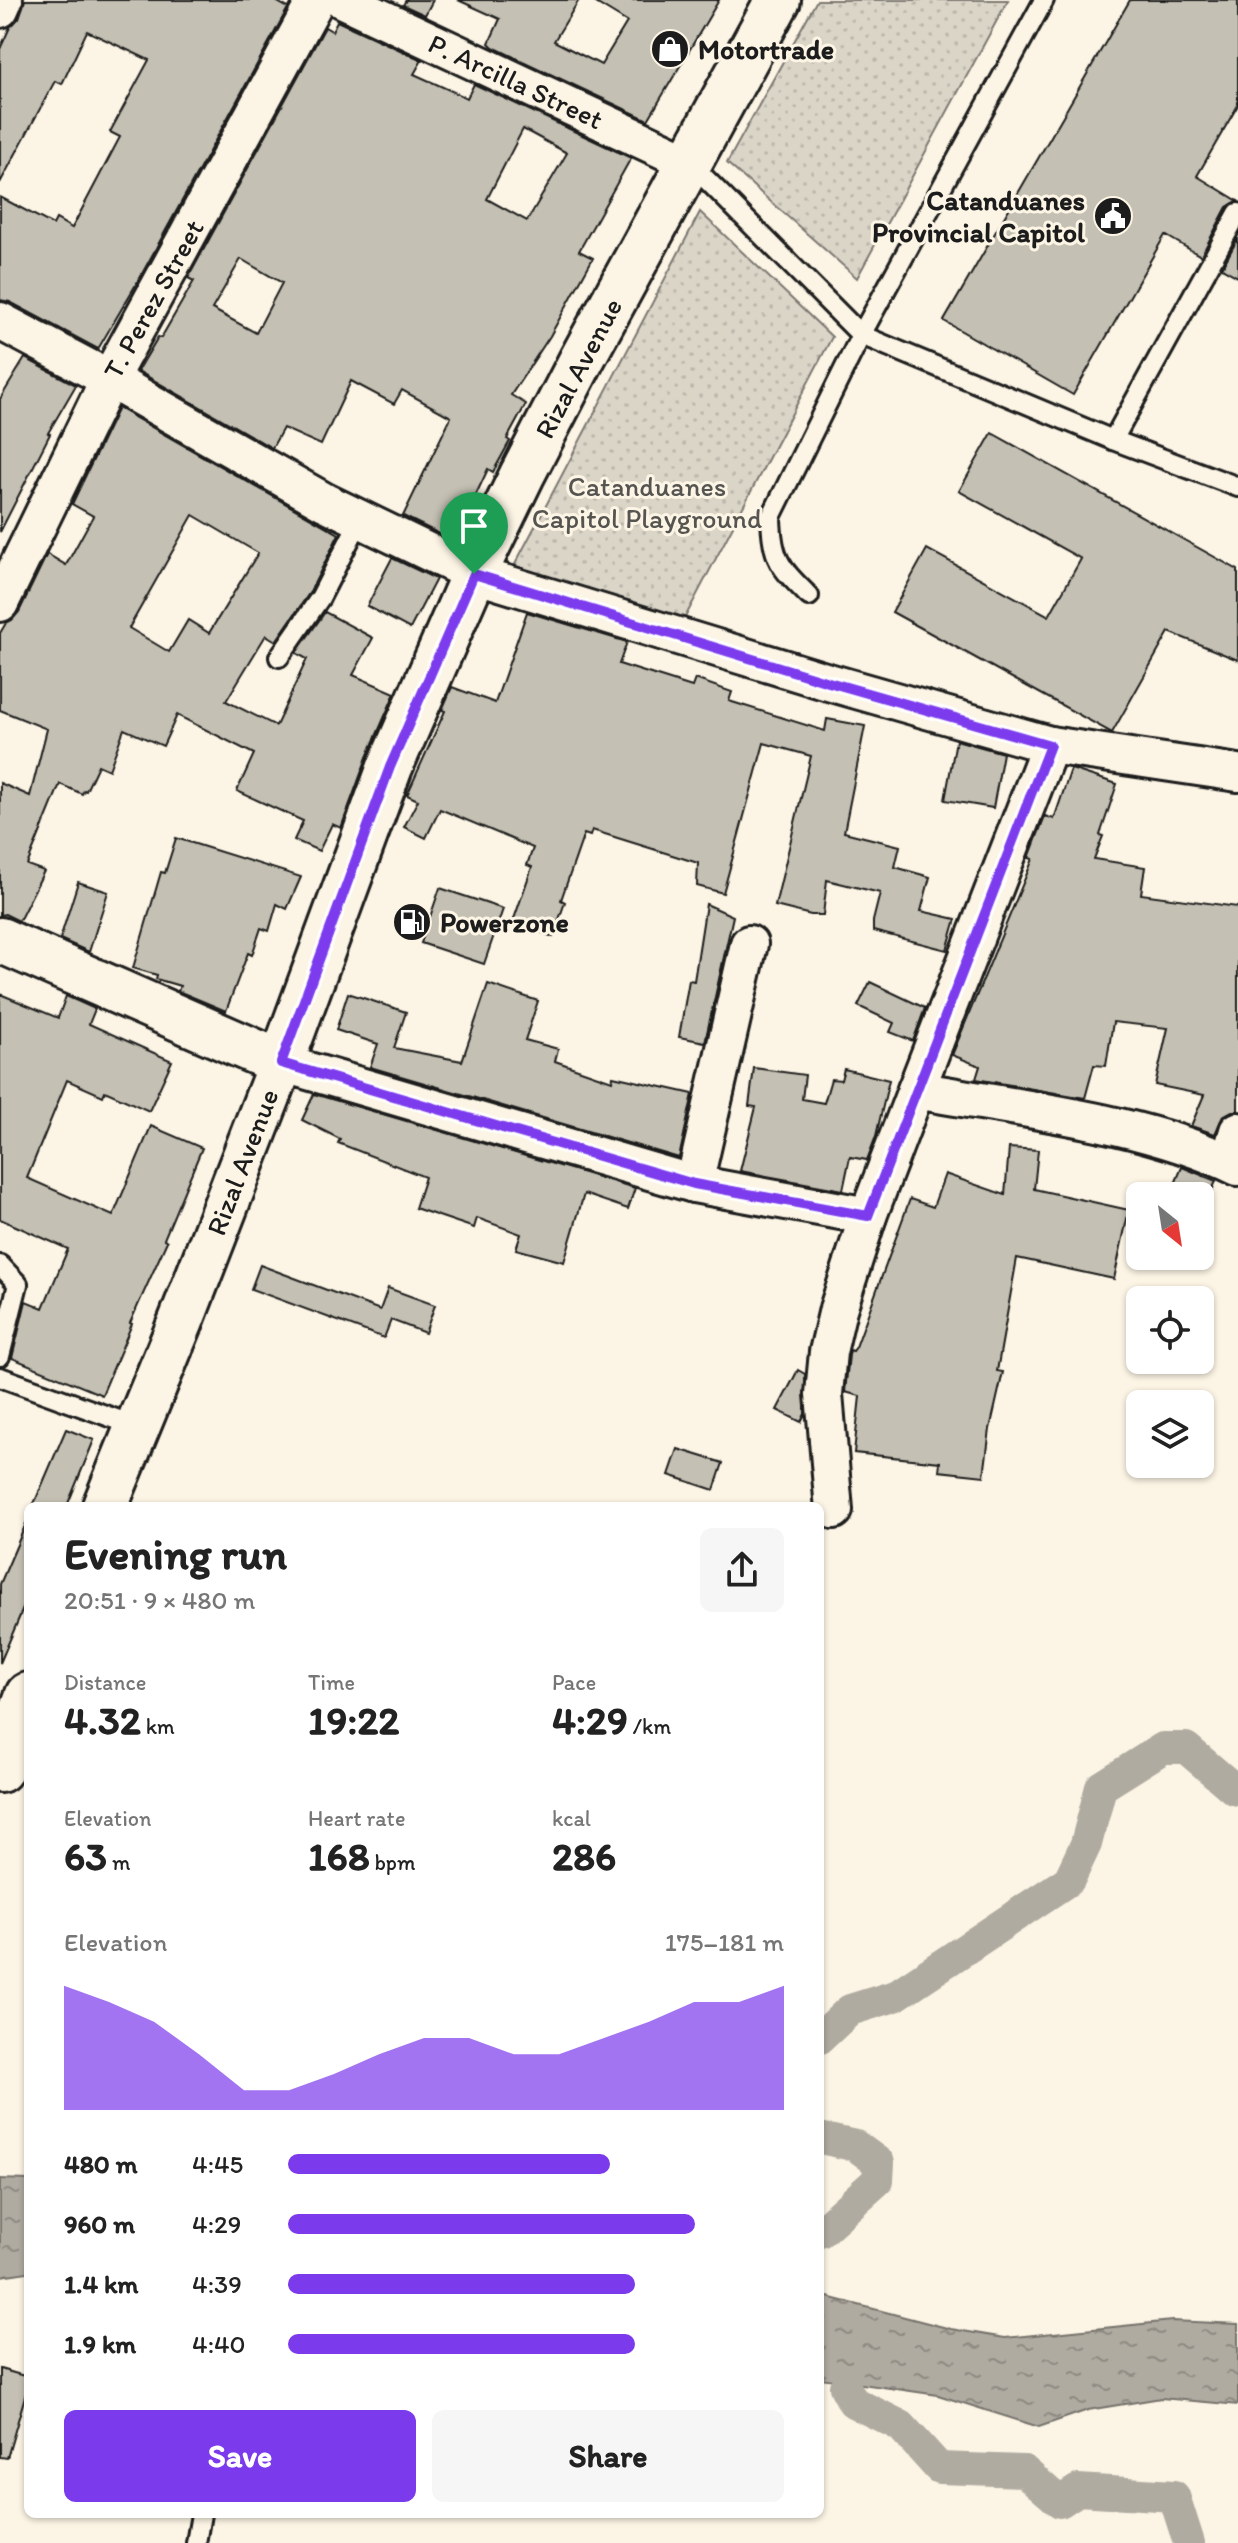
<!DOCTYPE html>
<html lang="en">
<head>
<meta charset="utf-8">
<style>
  :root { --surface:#fff; --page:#f6f6f6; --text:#222; --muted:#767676; --accent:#7c3aed }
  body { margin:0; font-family:Itim,sans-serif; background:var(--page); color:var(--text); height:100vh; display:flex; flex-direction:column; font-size:30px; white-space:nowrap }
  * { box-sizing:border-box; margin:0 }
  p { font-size:26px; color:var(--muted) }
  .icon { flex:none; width:44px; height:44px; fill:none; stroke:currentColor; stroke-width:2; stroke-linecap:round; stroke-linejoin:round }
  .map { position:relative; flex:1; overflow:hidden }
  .sheet { position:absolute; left:24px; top:1502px; width:800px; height:1016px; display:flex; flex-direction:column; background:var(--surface); border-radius:12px; box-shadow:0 2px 6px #0004 }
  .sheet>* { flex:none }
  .needle { width:52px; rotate:150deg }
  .controls { position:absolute; left:1126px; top:1182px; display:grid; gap:16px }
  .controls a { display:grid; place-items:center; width:88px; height:88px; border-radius:12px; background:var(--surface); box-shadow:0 2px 6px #0004; font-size:40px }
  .pin { position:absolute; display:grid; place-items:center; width:68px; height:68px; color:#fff; margin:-82px -34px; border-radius:50% 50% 50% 0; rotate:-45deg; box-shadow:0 0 8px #0007 }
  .pin .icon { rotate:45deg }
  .round { display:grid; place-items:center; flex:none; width:84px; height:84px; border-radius:12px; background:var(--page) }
  .overview { display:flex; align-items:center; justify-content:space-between; height:136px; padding:0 40px }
  h1 { font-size:44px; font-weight:800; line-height:60px }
  .metrics { display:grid; grid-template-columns:repeat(3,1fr); gap:12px; height:136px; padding:8px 40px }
  .metrics div { display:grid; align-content:center }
  .metrics b { font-size:40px; font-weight:800 }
  .metrics small { font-size:22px; font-weight:400 }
  .metrics p { font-size:22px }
  .chart { height:224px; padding:16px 40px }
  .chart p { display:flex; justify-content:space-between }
  .chart svg { width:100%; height:144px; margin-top:8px; fill:var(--accent); opacity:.7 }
  .cta { display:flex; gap:16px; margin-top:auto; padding:16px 40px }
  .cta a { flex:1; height:92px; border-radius:12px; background:var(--accent); color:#fff; font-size:32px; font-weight:800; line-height:92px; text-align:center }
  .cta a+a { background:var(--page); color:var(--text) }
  ul { padding:0 40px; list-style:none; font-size:26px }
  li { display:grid; grid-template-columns:128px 96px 1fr; align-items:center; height:60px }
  li i { height:20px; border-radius:10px; background:var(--accent) }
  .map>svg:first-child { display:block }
  .grass { fill:url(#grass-dots); stroke:#7c7872; stroke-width:2 }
  .water { fill:url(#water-ripples); stroke:#75726c; stroke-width:2 }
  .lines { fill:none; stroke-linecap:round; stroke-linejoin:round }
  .canal { stroke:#b0aba1; stroke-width:32 }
  .building { fill:#c4c0b3; stroke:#1c1c1c; stroke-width:2; fill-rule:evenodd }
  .lane-casing { stroke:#1c1c1c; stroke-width:24 }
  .street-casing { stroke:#1c1c1c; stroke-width:42 }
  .secondary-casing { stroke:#1c1c1c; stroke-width:50 }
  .primary-casing { stroke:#1c1c1c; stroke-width:50 }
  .lane { stroke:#fcf5e5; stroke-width:18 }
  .street { stroke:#fcf5e5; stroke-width:36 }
  .secondary { stroke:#fcf5e5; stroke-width:44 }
  .primary { stroke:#fcf5e5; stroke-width:44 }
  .route-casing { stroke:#fff; stroke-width:16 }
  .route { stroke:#7c3aed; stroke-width:10 }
  .labels { text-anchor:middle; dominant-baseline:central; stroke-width:6; stroke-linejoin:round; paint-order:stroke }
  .poi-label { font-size:28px; font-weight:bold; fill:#1c1c1c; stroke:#fcf5e5; text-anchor:start }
  .street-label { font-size:28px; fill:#1c1c1c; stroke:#fcf5e5 }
  .park-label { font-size:28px; fill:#555450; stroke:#fcf5e5 }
</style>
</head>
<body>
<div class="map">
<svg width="1238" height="2543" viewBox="0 0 1238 2543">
  <defs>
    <pattern id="grass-dots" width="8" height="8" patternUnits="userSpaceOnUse" patternTransform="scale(2)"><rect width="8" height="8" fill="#dbd5c8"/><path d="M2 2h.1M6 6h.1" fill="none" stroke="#bbb6ab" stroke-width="1.8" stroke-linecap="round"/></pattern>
    <pattern id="water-ripples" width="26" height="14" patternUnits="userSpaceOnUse" patternTransform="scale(2)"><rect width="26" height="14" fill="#b0aba1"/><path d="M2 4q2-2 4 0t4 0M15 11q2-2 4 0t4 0" fill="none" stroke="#8e8a82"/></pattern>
  </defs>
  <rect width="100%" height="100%" fill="#fcf5e5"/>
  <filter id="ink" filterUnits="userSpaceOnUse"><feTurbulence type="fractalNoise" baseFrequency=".0125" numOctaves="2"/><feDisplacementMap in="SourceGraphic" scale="16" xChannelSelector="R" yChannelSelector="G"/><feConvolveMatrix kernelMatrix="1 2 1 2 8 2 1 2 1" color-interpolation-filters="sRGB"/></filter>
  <g filter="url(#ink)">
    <g class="grass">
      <polygon points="817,0 1008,0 857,278 727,163"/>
      <polygon points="700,212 832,337 680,627 510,574"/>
    </g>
    <g class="water">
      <polygon points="0,2179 28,2180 28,2272 0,2276"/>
      <polygon points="820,2295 951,2329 1005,2338 1172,2321 1238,2324 1238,2405 1161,2398 1088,2410 1039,2427 938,2395 820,2378"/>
    </g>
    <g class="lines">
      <g class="canal">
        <polyline points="820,2038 850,2010 895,1996 1069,1880 1086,1844 1101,1787 1163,1748 1186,1748 1234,1789 1238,1790"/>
        <polyline points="820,2138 856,2146 879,2163 878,2180 820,2232"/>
        <polyline points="845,2387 853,2402 901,2426 939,2468 1024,2471 1060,2502 1078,2490 1174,2496 1189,2543"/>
      </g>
    </g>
    <g class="building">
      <polygon points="25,0 274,0 288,8 138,281 98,349 10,302 0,300 0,197 53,225 56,219 72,228 120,137 110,132 149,60 87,31 62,84 55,81 0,183 0,49 10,27 19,18"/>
      <polygon points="406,0 433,0 425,15 403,5"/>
      <polygon points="458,0 579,0 554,41 601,65 627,22 591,0 719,0 648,120 493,47 489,43 500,19"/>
      <polygon points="1130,0 1238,0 1238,105 1197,176 1238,201 1227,207 1201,256 1165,235 1073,395 944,321"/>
      <path d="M337,21L422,60L414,74L467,98L474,84L631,158L579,251L593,258L550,336L511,395L526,404L507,439L510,441L493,472L488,469L454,541L403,516L451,417L402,390L394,404L351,381L321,445L283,428L272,448L138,371L158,337L161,338L194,281L188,278L325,27L332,31ZM523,129L567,153L527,221L487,199ZM241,259L282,283L256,333L212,309Z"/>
      <polygon points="1238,238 1238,277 1222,268"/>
      <polygon points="25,358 76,385 48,433 50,434 0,532 0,399"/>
      <path d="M118,408L339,534L310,592L276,641L266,635L226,701L276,726L307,659L296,653L325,612L373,638L353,675L395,693L367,757L341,828L332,824L319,851L294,840L303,821L237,791L254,754L177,715L163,746L124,729L109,770L98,765L86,791L84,790L82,794L60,784L27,865L44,871L19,921L5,914L0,915V783L30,796L47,729L0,710V633L6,623L12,620L19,612L47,554L66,565L93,516L72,504ZM193,515L258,553L209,633L188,620L169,652L129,628Z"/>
      <polygon points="992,433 1238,570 1238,660 1169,632 1112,733 892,612 927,549 1049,616 1081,559 959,491"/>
      <polygon points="392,558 436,579 410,629 367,606"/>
      <polygon points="527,612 627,642 619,664 692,687 695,679 732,692 729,701 825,731 827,719 865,726 844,832 900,846 895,867 930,877 921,911 956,919 947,950 873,931 873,921 880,893 827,880 823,915 811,915 775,906 811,756 764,743 723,893 697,886 698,863 592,830 590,836 584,834 561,900 565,902 553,937 513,922 532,867 527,865 533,848 440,809 426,838 404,827 418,800 407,795 445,711 442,710 452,687 495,703"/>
      <polygon points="956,740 1003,753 993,808 945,800"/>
      <polygon points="1071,769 1117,784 1100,835 1103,836 1094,859 1145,867 1141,894 1238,907 1238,1111 1232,1111 1223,1116 1215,1134 1191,1126 1204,1095 1155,1085 1168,1028 1113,1022 1106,1066 1094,1065 1085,1098 976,1079 980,1066 952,1055 1033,859 1029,858 1045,816 1054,819"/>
      <polygon points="176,838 301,877 287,909 277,904 269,931 261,928 252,955 248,953 226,1011 178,991 180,986 156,979 157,975 133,968 161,872 165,873"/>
      <polygon points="78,882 108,892 89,952 60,939"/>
      <polygon points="440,888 503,909 484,964 421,943"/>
      <polygon points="706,904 733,916 705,1042 679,1037 689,980 694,981"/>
      <polygon points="870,982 925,1008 913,1041 890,1032 894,1023 858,1006"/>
      <polygon points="488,984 538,1001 525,1040 558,1049 555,1061 612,1081 613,1076 693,1094 679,1158 370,1067 378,1044 336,1030 348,993 406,1012 394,1048 462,1061"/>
      <polygon points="0,994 58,1018 66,996 95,1009 89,1024 172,1061 149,1111 105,1091 103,1096 67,1080 27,1178 113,1216 151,1126 202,1148 164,1239 167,1241 130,1323 132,1324 102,1395 12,1358 26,1301 43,1308 68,1249 0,1219"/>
      <polygon points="754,1068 805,1075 802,1099 824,1103 831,1079 841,1080 844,1069 889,1080 876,1136 867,1160 850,1157 843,1190 740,1171 756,1107 749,1106"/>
      <polygon points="314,1094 635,1188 628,1209 584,1194 564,1262 516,1249 521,1234 477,1218 474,1228 415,1208 425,1177 338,1143 340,1139 302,1120"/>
      <polygon points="1009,1148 1038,1150 1034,1189 1129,1210 1114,1279 1017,1258 997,1371 1003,1372 990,1429 984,1476 939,1471 940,1462 854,1453 860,1396 845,1392 849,1355 850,1350 853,1351 856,1347 910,1199 933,1207 945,1174 1005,1195"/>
      <polygon points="1182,1167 1216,1181 1206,1205 1200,1203 1200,1196 1184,1196 1172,1191"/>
      <polygon points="260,1265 380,1310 388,1288 435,1305 425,1333 391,1320 384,1338 251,1289"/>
      <polygon points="798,1370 805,1374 805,1414 801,1422 777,1410"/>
      <polygon points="66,1429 94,1440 67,1506 33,1506"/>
      <polygon points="678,1449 723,1463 714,1490 669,1475"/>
      <polygon points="28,1519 28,1597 0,1663 0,1584"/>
      <polygon points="0,2369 28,2377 28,2386 7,2458 0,2457"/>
    </g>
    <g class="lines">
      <defs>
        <g id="lane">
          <polyline points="690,163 861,335 1113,440 1238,487"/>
          <polyline points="1113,440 1238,213"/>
          <path d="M809,596C780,567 772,560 771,517L861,335L1044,0"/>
          <polyline points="279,657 320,598 361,518"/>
          <polyline points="0,1265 18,1284 0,1356"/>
          <polyline points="0,1377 138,1427"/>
          <polyline points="196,2543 201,2514"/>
        </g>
        <g id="street">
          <polyline points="343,0 689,162"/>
          <polyline points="0,9 4,0"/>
          <polyline points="0,321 109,379 325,502 474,574 825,681 1050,745 1238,773"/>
          <polyline points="0,603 109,379 316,0"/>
          <polyline points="281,1063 694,1184 868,1216"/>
          <path d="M916,1090C1019,1109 1143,1121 1238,1167"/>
          <polyline points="1229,1162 1238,1131"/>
          <polyline points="694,1184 749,944"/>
          <polyline points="834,1510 824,1394 828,1352 838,1309 868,1216 916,1090 1050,745"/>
        </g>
        <polyline id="secondary" points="0,940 281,1063"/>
        <g id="primary">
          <polyline points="105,1506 181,1321 281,1063 390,767 474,574 522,475 582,359 778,0"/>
          <polyline points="0,1770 28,1695"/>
        </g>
      </defs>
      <use href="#lane" class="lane-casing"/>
      <use href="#street" class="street-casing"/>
      <use href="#secondary" class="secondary-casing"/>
      <use href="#primary" class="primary-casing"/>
      <use href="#lane" class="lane"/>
      <use href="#street" class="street"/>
      <use href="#secondary" class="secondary"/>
      <use href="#primary" class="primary"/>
    </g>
  </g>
  <g class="lines" filter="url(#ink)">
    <defs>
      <polygon id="route" points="474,574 825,681 1050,745 868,1216 694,1184 281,1063 390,767"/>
    </defs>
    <use href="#route" class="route-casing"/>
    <use href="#route" class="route"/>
  </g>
  <defs>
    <symbol id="shop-disc" viewBox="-11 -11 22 22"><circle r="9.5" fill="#1c1c1c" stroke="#fcf5e5"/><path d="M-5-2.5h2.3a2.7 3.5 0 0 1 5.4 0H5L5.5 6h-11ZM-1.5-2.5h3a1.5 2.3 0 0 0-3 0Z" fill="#fff"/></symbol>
    <symbol id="civic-disc" viewBox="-11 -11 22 22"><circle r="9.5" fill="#1c1c1c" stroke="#fcf5e5"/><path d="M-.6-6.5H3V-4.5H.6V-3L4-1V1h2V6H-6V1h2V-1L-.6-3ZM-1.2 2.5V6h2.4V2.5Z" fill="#fff"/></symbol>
    <symbol id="fuel-disc" viewBox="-11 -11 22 22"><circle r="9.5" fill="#1c1c1c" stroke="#fcf5e5"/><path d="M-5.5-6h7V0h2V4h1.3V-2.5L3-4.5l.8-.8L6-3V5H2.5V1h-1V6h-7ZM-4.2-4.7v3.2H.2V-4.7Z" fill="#fff"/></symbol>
  </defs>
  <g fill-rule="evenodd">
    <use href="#shop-disc" x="648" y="27" width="44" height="44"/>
    <use href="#civic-disc" x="1091" y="194" width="44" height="44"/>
    <use href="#fuel-disc" x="390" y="900" width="44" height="44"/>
  </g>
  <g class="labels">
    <g class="poi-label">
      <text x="698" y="49">Motortrade</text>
      <text x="1085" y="200" text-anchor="end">Catanduanes<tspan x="1085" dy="32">Provincial Capitol</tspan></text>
      <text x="440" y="922">Powerzone</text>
    </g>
    <g class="street-label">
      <text transform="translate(516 81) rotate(25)">P. Arcilla Street</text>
      <text transform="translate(153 299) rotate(-61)">T. Perez Street</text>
      <text transform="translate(578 368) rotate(-62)">Rizal Avenue</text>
      <text transform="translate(242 1162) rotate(-69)">Rizal Avenue</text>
    </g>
    <g class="park-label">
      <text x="647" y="486">Catanduanes<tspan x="647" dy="32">Capitol Playground</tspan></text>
    </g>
  </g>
</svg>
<div class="controls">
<a><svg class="needle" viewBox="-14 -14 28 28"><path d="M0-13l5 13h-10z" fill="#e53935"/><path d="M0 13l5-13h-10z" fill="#767676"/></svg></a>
<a><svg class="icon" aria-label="locate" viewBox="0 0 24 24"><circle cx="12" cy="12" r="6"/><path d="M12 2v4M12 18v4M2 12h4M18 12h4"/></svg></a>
<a><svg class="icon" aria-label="layers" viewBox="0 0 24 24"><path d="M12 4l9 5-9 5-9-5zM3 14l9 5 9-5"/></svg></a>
</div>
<div class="pin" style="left:474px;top:574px;background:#1e9e55"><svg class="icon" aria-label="arrive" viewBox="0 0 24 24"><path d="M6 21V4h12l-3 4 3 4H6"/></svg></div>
<section class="sheet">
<div class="overview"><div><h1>Evening run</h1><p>20:51 · 9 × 480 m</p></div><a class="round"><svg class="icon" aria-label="share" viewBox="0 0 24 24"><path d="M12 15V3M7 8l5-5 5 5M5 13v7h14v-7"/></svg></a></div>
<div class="metrics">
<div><p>Distance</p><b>4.32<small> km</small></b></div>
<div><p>Time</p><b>19:22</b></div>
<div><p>Pace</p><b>4:29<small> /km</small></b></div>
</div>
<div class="metrics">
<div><p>Elevation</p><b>63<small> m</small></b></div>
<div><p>Heart rate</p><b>168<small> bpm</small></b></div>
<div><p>kcal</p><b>286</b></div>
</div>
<div class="chart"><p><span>Elevation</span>175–181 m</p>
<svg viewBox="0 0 160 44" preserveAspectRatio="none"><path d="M0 44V6L10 11L20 17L30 27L40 38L50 38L60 33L70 27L80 22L90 22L100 27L110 27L120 22L130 17L140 11L150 11L160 6V44z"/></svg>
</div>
<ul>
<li><b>480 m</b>4:45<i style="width:65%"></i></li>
<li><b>960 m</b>4:29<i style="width:82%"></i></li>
<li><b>1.4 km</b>4:39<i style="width:70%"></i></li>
<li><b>1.9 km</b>4:40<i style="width:70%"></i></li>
</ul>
<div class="cta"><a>Save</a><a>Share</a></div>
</section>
</div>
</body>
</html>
